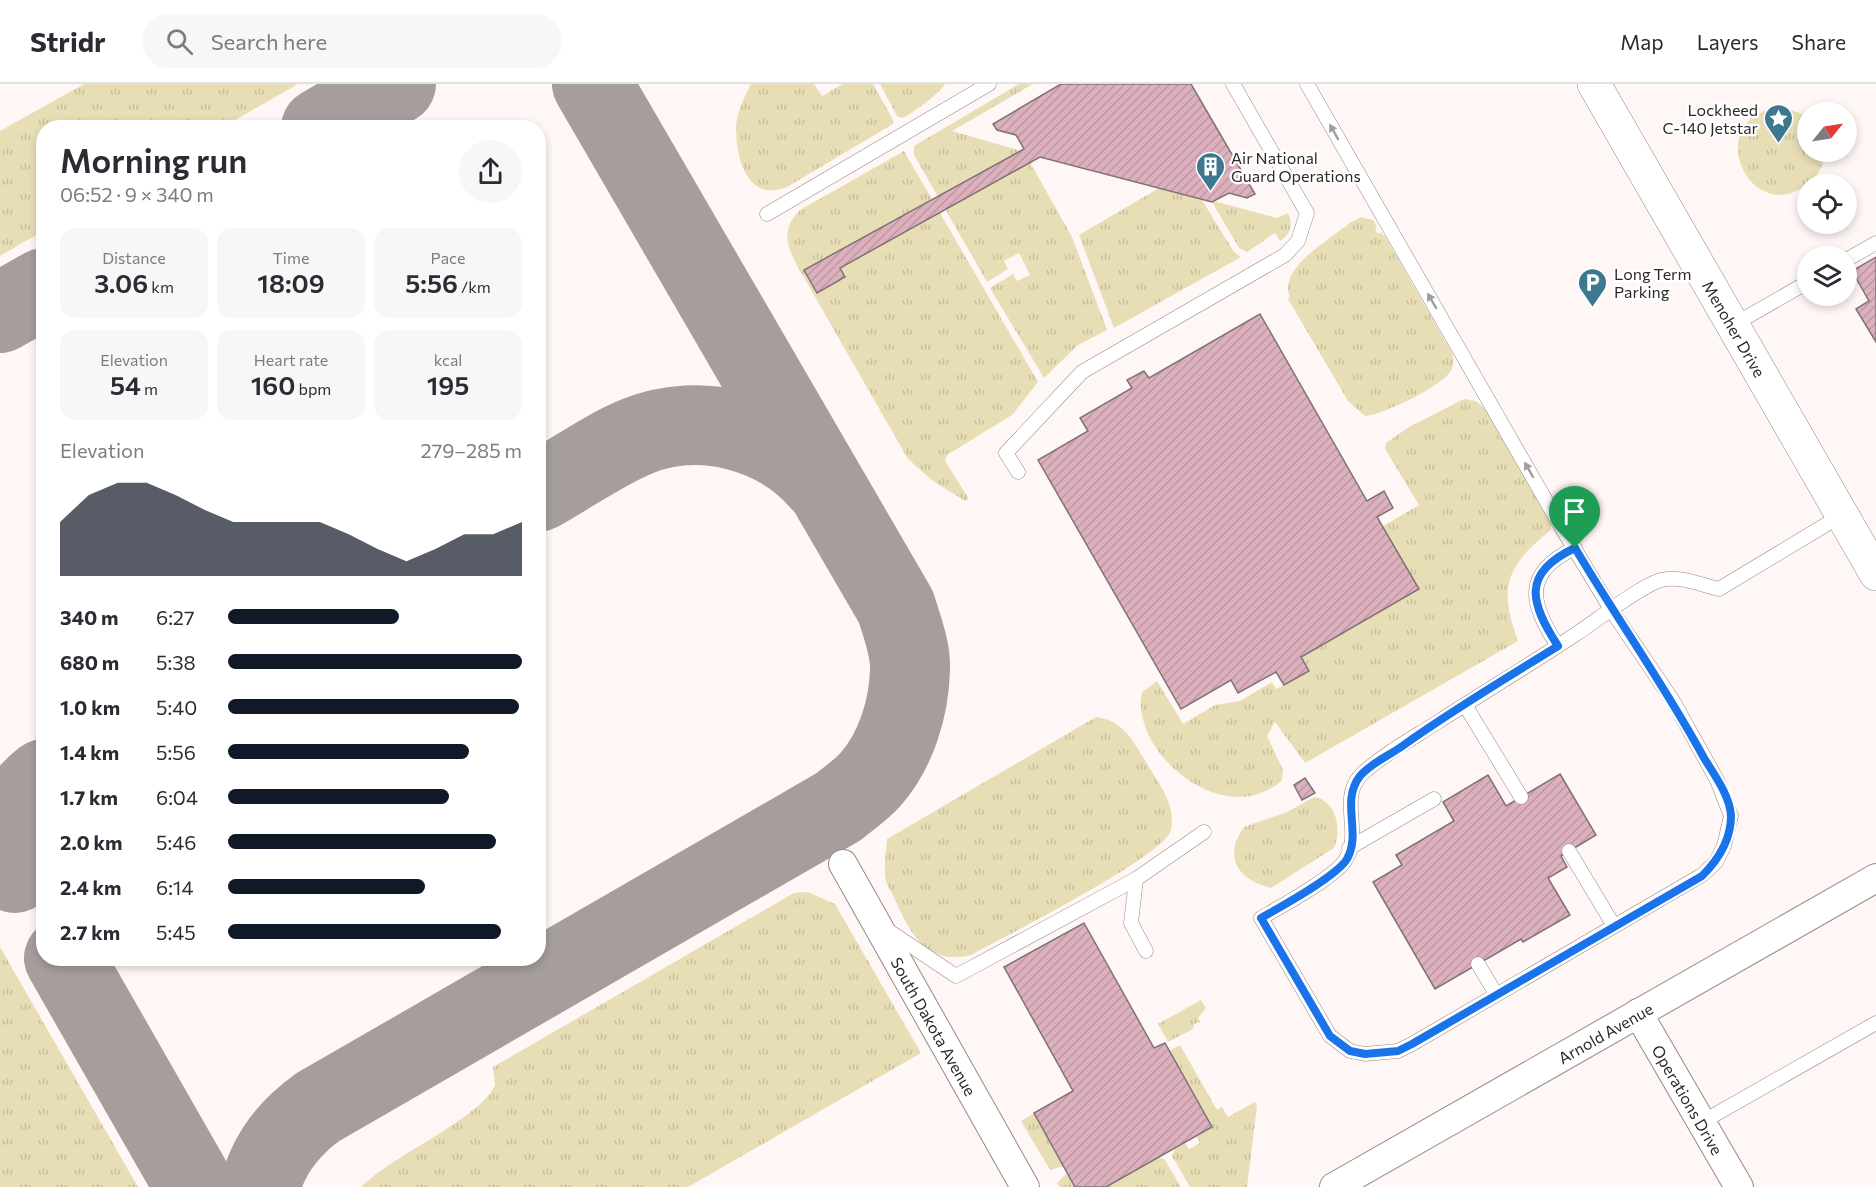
<!DOCTYPE html>
<html lang="en">
<head>
<meta charset="utf-8">
<style>
  :root { --surface:#fff; --page:#f7f7f7; --text:#2b2b33; --muted:#7c7c81; --line:#e1e1e2; --accent:#111827 }
  body { margin:0; font-family:Commissioner,sans-serif; background:var(--page); color:var(--text); height:100vh; display:flex; flex-direction:column; font-size:22px; white-space:nowrap }
  * { box-sizing:border-box; margin:0 }
  p { font-size:20px; color:var(--muted) }
  .icon { flex:none; width:33px; height:33px; fill:none; stroke:currentColor; stroke-width:2; stroke-linecap:round; stroke-linejoin:round }
  .map { position:relative; flex:1; overflow:hidden }
  .sheet { position:absolute; left:36px; top:36px; width:510px; height:846px; display:flex; flex-direction:column; background:var(--surface); border-radius:24px; box-shadow:0 3px 9px #0003 }
  .sheet>* { flex:none }
  .needle { width:39px; rotate:60deg }
  .fabs { position:absolute; left:1797px; top:18px; display:grid; gap:12px }
  .fabs a { display:grid; place-items:center; width:60px; height:60px; border-radius:50%; background:var(--surface); box-shadow:0 3px 9px #0003; font-size:30px }
  .pin { position:absolute; display:grid; place-items:center; width:51px; height:51px; color:#fff; margin:-62px -26px; border-radius:50% 50% 50% 0; rotate:-45deg; box-shadow:0 0 6px #0007 }
  .pin .icon { rotate:45deg }
  .round { display:grid; place-items:center; flex:none; width:63px; height:63px; border-radius:32px; background:var(--page) }
  .overview { display:flex; align-items:center; justify-content:space-between; height:102px; padding:0 24px }
  h1 { font-size:33px; font-weight:600; line-height:45px }
  .metrics { display:grid; grid-template-columns:repeat(3,1fr); gap:9px; height:102px; padding:6px 24px }
  .metrics div { display:grid; align-content:center; border-radius:15px; background:var(--page); text-align:center }
  .metrics b { font-size:26px; font-weight:600 }
  .metrics small { font-size:16px; font-weight:400 }
  .metrics p { font-size:16px }
  .chart { height:168px; padding:12px 24px }
  .chart p { display:flex; justify-content:space-between }
  .chart svg { width:100%; height:108px; margin-top:6px; fill:var(--accent); opacity:.7 }
  ul { padding:0 24px; list-style:none; font-size:20px }
  li { display:grid; grid-template-columns:96px 72px 1fr; align-items:center; height:45px }
  li i { height:15px; border-radius:8px; background:var(--accent) }
  header { display:flex; align-items:center; gap:36px; box-sizing:border-box; height:84px; padding:0 30px; background:var(--surface); border-bottom:2px solid var(--line) }
  header strong { font-size:28px }
  nav { display:flex; gap:33px; margin-inline-start:auto; font-size:21px }
  .search { width:420px; height:54px; background:var(--page); display:flex; align-items:center; gap:15px; box-sizing:border-box; padding:0 21px; border-radius:33px; color:var(--muted); font-size:22px }
  .map>svg:first-child { display:block }
  .grass { fill:url(#grass-tufts) }
  .lines { fill:none; stroke-linecap:round; stroke-linejoin:round }
  .taxiway { stroke:#a59e9c; stroke-width:80 }
  .building { fill:url(#building-hatch); stroke:#7e7275; stroke-width:1.5 }
  .service-casing { stroke:#958987; stroke-width:15 }
  .minor-casing { stroke:#958987; stroke-width:30 }
  .tertiary-casing { stroke:#958987; stroke-width:34 }
  .service { stroke:#fff; stroke-width:14 }
  .minor { stroke:#fff; stroke-width:28 }
  .tertiary { stroke:#fff; stroke-width:33 }
  .oneway { fill:#a19f9e }
  .route-casing { stroke:#fff; stroke-width:12 }
  .route { stroke:#1a73e8; stroke-width:8 }
  .labels { text-anchor:middle; dominant-baseline:central; stroke-width:4.5; stroke-linejoin:round; paint-order:stroke }
  .poi-label { font-size:16px; fill:#2e2928; stroke:#fff; text-anchor:start }
  .street-label { font-size:16px; fill:#2e2928; stroke:#fff }
</style>
</head>
<body>
<header>
<strong>Stridr</strong>
<div class="search"><svg class="icon" aria-label="search" viewBox="0 0 24 24"><circle cx="10" cy="10" r="6"/><path d="M15 15l6 6"/></svg>Search here</div>
<nav><a>Map</a><a>Layers</a><a>Share</a></nav>
</header>
<div class="map">
<svg width="1876" height="1103" viewBox="0 0 1876 1103">
  <defs>
    <pattern id="grass-tufts" width="24" height="20" patternUnits="userSpaceOnUse" patternTransform="scale(1.5)"><rect width="24" height="20" fill="#e8deb6"/><path d="M3 7l-1-3M5 7V3M7 7l1-3M15 17l-1-3M17 17v-4M19 17l1-3" fill="none" stroke="#c7be9c"/></pattern>
    <pattern id="building-hatch" width="6" height="6" patternUnits="userSpaceOnUse" patternTransform="scale(1.5)"><rect width="6" height="6" fill="#ddb0be"/><path d="M-1 1l2-2M0 6l6-6M5 7l2-2" fill="none" stroke="#be97a3"/></pattern>
  </defs>
  <rect width="100%" height="100%" fill="#fff7f5"/>
  <g class="grass">
    <polygon points="84,0 298,0 223,43 44,44 43,147 0,172 0,47"/>
    <path d="M751,0H814L822,12L843,0H873L893,36V40L787,103C748,119 736,75 736,45C736,29 744,14 751,0Z"/>
    <path d="M880,0H945C941,8 912,30 902,34L897,32Z"/>
    <polygon points="1019,0 1033,0 952,47 1018,66 1033,78 1031,80 1072,153 1107,246 1078,261 1044,294 990,204 1013,190 1017,197 1030,191 1019,169 1004,177 1008,185 987,198 914,71 914,62"/>
    <path d="M1784,23L1807,32L1808,68H1824C1825,82 1816,95 1805,102C1747,143 1699,29 1784,23Z"/>
    <path d="M904,67L1038,298L1012,331L947,371L945,377L969,415L965,417L933,397L908,375L799,185C787,163 780,146 800,126Z"/>
    <polygon points="1159,104 1202,116 1234,168 1241,173 1114,244 1079,151"/>
    <path d="M1214,117L1277,134L1288,129C1293,141 1291,150 1280,157L1275,149L1247,168L1239,164L1212,118Z"/>
    <path d="M1361,133L1373,136L1377,142L1375,145L1378,150L1381,148L1386,154L1452,269C1454,276 1454,282 1450,288C1440,303 1383,331 1365,332L1348,317L1288,215L1290,213C1277,184 1331,155 1351,138Z"/>
    <path d="M1464,315L1476,317L1485,325L1551,440V446C1506,482 1498,503 1518,557L1305,679L1275,638L1267,652L1283,686L1282,696C1276,703 1266,707 1258,710C1205,728 1131,663 1142,608L1157,597L1183,640L1215,621L1240,617L1272,598L1276,605L1309,587L1301,573L1419,505L1383,442L1419,421L1385,365L1386,359L1409,343Z"/>
    <path d="M1096,633C1125,636 1135,661 1149,683C1161,703 1176,722 1171,746C1165,772 1002,854 971,871C928,882 911,851 896,818C893,809 886,802 885,792C884,780 886,767 887,755Z"/>
    <path d="M1314,713C1337,717 1342,746 1334,764L1271,804C1237,796 1223,772 1244,743L1287,728Z"/>
    <path d="M808,808L835,820L921,969L688,1103H361C393,1071 481,1034 495,1001L493,983L794,809Z"/>
    <polygon points="0,863 138,1103 0,1103"/>
    <polygon points="1201,916 1206,924 1198,934 1200,938 1194,940 1193,945 1168,958 1158,940"/>
    <polygon points="1180,961 1217,1026 1222,1023 1228,1033 1255,1018 1257,1022 1247,1103 1190,1103 1172,1072 1175,1065 1185,1059 1189,1065 1200,1059 1196,1052 1212,1043 1169,967"/>
    <polygon points="1034,1029 1064,1082 1050,1086 1021,1037"/>
    <polygon points="1159,1073 1165,1076 1181,1103 1106,1103"/>
    <polygon points="1067,1089 1075,1103 1060,1103 1057,1099"/>
  </g>
  <g class="lines">
    <g class="taxiway">
      <polyline points="321,44 396,0"/>
      <polyline points="0,229 44,204"/>
      <path d="M538,408C571,390 603,366 638,352C701,327 777,347 821,398"/>
      <path d="M15,789C6,752 12,720 44,695"/>
      <polyline points="64,874 195,1103"/>
      <path d="M260,1103C269,1069 290,1043 318,1023L838,723C849,714 861,706 870,696C896,667 909,624 910,586C911,565 902,543 896,523L592,0"/>
    </g>
  </g>
  <g class="building">
    <polygon points="1061,0 1191,0 1255,110 1247,114 1229,109 1212,118 1040,73 840,184 845,193 817,209 804,186 1024,65 1016,51 997,46 993,40"/>
    <polygon points="1876,173 1876,258 1856,225 1869,217 1852,187"/>
    <polygon points="1260,230 1367,417 1384,407 1393,424 1377,433 1419,505 1301,573 1309,587 1284,601 1276,588 1238,609 1231,596 1181,625 1038,376 1088,347 1080,334 1132,304 1127,296 1144,287 1149,294"/>
    <polygon points="1560,690 1596,751 1561,772 1567,783 1548,794 1570,831 1523,858 1521,855 1435,905 1373,798 1402,781 1396,771 1454,737 1443,718 1488,691 1506,722"/>
    <polygon points="1305,694 1315,709 1302,716 1294,701"/>
    <polygon points="1084,839 1154,964 1165,959 1212,1043 1106,1103 1075,1103 1034,1029 1073,1007 1004,883"/>
  </g>
  <g class="lines">
    <defs>
      <g id="service">
        <path d="M1307,0L1560,441L1612,527L1673,617L1717,696L1731,732L1724,762L1716,778L1702,791L1412,960L1398,967L1365,970L1350,967L1330,952L1261,834C1280,823 1336,793 1346,775C1363,748 1337,713 1363,689C1385,669 1413,654 1438,638C1484,608 1531,580 1576,550C1596,537 1640,502 1661,496C1678,491 1702,501 1719,505L1842,431"/>
        <polyline points="767,130 989,0"/>
        <polyline points="1846,176 1876,159"/>
        <polyline points="1733,241 1808,198"/>
        <polyline points="1018,388 1006,369 1082,288 1285,171 1298,157 1307,129 1233,0"/>
        <path d="M1558,562C1530,520 1522,489 1575,464"/>
        <polyline points="1465,621 1521,713"/>
        <polyline points="1349,764 1434,715"/>
        <polyline points="1569,767 1614,842"/>
        <polyline points="886,845 956,892 1136,795"/>
        <polyline points="1146,867 1131,839 1136,795 1204,748"/>
        <polyline points="1478,880 1496,910"/>
        <polyline points="1702,1038 1876,939"/>
      </g>
      <g id="minor">
        <path id="s1" d="M843,780L1025,1103"/>
        <path id="s2" d="M1638,929L1739,1103"/>
        <path id="s3" d="M1334,1103L1876,794"/>
      </g>
      <g id="tertiary">
        <path id="s4" d="M1594,0L1876,490"/>
      </g>
    </defs>
    <use href="#service" class="service-casing"/>
    <use href="#minor" class="minor-casing"/>
    <use href="#tertiary" class="tertiary-casing"/>
    <use href="#service" class="service"/>
    <use href="#minor" class="minor"/>
    <use href="#tertiary" class="tertiary"/>
  </g>
  <defs><path id="oneway-solid" d="M-6-.8H1V-3.2L6.5 0L1 3.2V.8H-6Z" transform="scale(1.5)"/></defs>
  <g class="oneway">
    <use href="#oneway-solid" transform="translate(1334 48) rotate(-120)"/>
    <use href="#oneway-solid" transform="translate(1432 217) rotate(-120)"/>
    <use href="#oneway-solid" transform="translate(1529 386) rotate(-120)"/>
  </g>
  <g class="lines">
    <defs>
      <path id="route" d="M1575,464C1617,535 1665,602 1704,674C1714,690 1730,712 1731,732C1731,755 1718,776 1702,792L1412,960L1398,967L1365,970L1350,967L1330,952L1261,834C1280,823 1336,793 1347,775C1362,748 1340,718 1360,692C1370,680 1388,672 1401,663C1451,627 1505,595 1558,562C1530,519 1521,489 1575,464Z"/>
    </defs>
    <use href="#route" class="route-casing"/>
    <use href="#route" class="route"/>
  </g>
  <defs>
    <symbol id="sight-pin" viewBox="-11 -11 22 30"><path d="M0 17L-7.5 6A9.5 9.5 0 1 1 7.5 6Z" fill="#3d7890" stroke="#fff"/><path d="M0-6L1.8-2.2L6-1.7L2.9 1.2L3.7 5.4L0 3.3L-3.7 5.4L-2.9 1.2L-6-1.7L-1.8-2.2Z" fill="#fff"/></symbol>
    <symbol id="building-pin" viewBox="-11 -11 22 30"><path d="M0 17L-7.5 6A9.5 9.5 0 1 1 7.5 6Z" fill="#3d7890" stroke="#fff"/><path d="M-4-6H4V6H1V3H-1V6H-4ZM-2.5-4.3h1.7v1.8h-1.7ZM.8-4.3h1.7v1.8H.8ZM-2.5-1h1.7V.8h-1.7ZM.8-1h1.7V.8H.8Z" fill="#fff"/></symbol>
    <symbol id="parking-pin" viewBox="-11 -11 22 30"><path d="M0 17L-7.5 6A9.5 9.5 0 1 1 7.5 6Z" fill="#3d7890" stroke="#fff"/><path d="M-3.5-5.5H1a3.5 3.5 0 0 1 0 7H-1V5.5H-3.5ZM-1-3.4V-.6H.8a1.4 1.4 0 0 0 0-2.8Z" fill="#fff"/></symbol>
  </defs>
  <g fill-rule="evenodd">
    <use href="#sight-pin" x="1762" y="18" width="33" height="45"/>
    <use href="#building-pin" x="1194" y="66" width="33" height="45"/>
    <use href="#parking-pin" x="1576" y="182" width="33" height="45"/>
  </g>
  <g class="labels">
    <g class="poi-label">
      <text x="1758" y="25" text-anchor="end">Lockheed<tspan x="1758" dy="18">C-140 Jetstar</tspan></text>
      <text x="1231" y="73">Air National<tspan x="1231" dy="18">Guard Operations</tspan></text>
      <text x="1614" y="189">Long Term<tspan x="1614" dy="18">Parking</tspan></text>
    </g>
    <g class="street-label">
      <text stroke="none"><textPath href="#s4" startOffset="282">Menoher Drive</textPath></text>
      <text stroke="none"><textPath href="#s1" startOffset="186">South Dakota Avenue</textPath></text>
      <text stroke="none"><textPath href="#s3" startOffset="312">Arnold Avenue</textPath></text>
      <text stroke="none"><textPath href="#s2" startOffset="100">Operations Drive</textPath></text>
    </g>
  </g>
</svg>
<div class="fabs">
<a><svg class="needle" viewBox="-14 -14 28 28"><path d="M0-13l5 13h-10z" fill="#e53935"/><path d="M0 13l5-13h-10z" fill="#7c7c81"/></svg></a>
<a><svg class="icon" aria-label="locate" viewBox="0 0 24 24"><circle cx="12" cy="12" r="6"/><path d="M12 2v4M12 18v4M2 12h4M18 12h4"/></svg></a>
<a><svg class="icon" aria-label="layers" viewBox="0 0 24 24"><path d="M12 4l9 5-9 5-9-5zM3 14l9 5 9-5"/></svg></a>
</div>
<div class="pin" style="left:1575px;top:464px;background:#1e9e55"><svg class="icon" aria-label="arrive" viewBox="0 0 24 24"><path d="M6 21V4h12l-3 4 3 4H6"/></svg></div>
<section class="sheet">
<div class="overview"><div><h1>Morning run</h1><p>06:52 · 9 × 340 m</p></div><a class="round"><svg class="icon" aria-label="share" viewBox="0 0 24 24"><path d="M12 15V3M7 8l5-5 5 5M5 13v7h14v-7"/></svg></a></div>
<div class="metrics">
<div><p>Distance</p><b>3.06<small> km</small></b></div>
<div><p>Time</p><b>18:09</b></div>
<div><p>Pace</p><b>5:56<small> /km</small></b></div>
</div>
<div class="metrics">
<div><p>Elevation</p><b>54<small> m</small></b></div>
<div><p>Heart rate</p><b>160<small> bpm</small></b></div>
<div><p>kcal</p><b>195</b></div>
</div>
<div class="chart"><p><span>Elevation</span>279–285 m</p>
<svg viewBox="0 0 160 44" preserveAspectRatio="none"><path d="M0 44V22L10 11L20 6L30 6L40 11L50 17L60 22L70 22L80 22L90 22L100 27L110 33L120 38L130 33L140 27L150 27L160 22V44z"/></svg>
</div>
<ul>
<li><b>340 m</b>6:27<i style="width:58%"></i></li>
<li><b>680 m</b>5:38<i style="width:100%"></i></li>
<li><b>1.0 km</b>5:40<i style="width:99%"></i></li>
<li><b>1.4 km</b>5:56<i style="width:82%"></i></li>
<li><b>1.7 km</b>6:04<i style="width:75%"></i></li>
<li><b>2.0 km</b>5:46<i style="width:91%"></i></li>
<li><b>2.4 km</b>6:14<i style="width:67%"></i></li>
<li><b>2.7 km</b>5:45<i style="width:93%"></i></li>
</ul>
</section>
</div>
</body>
</html>
